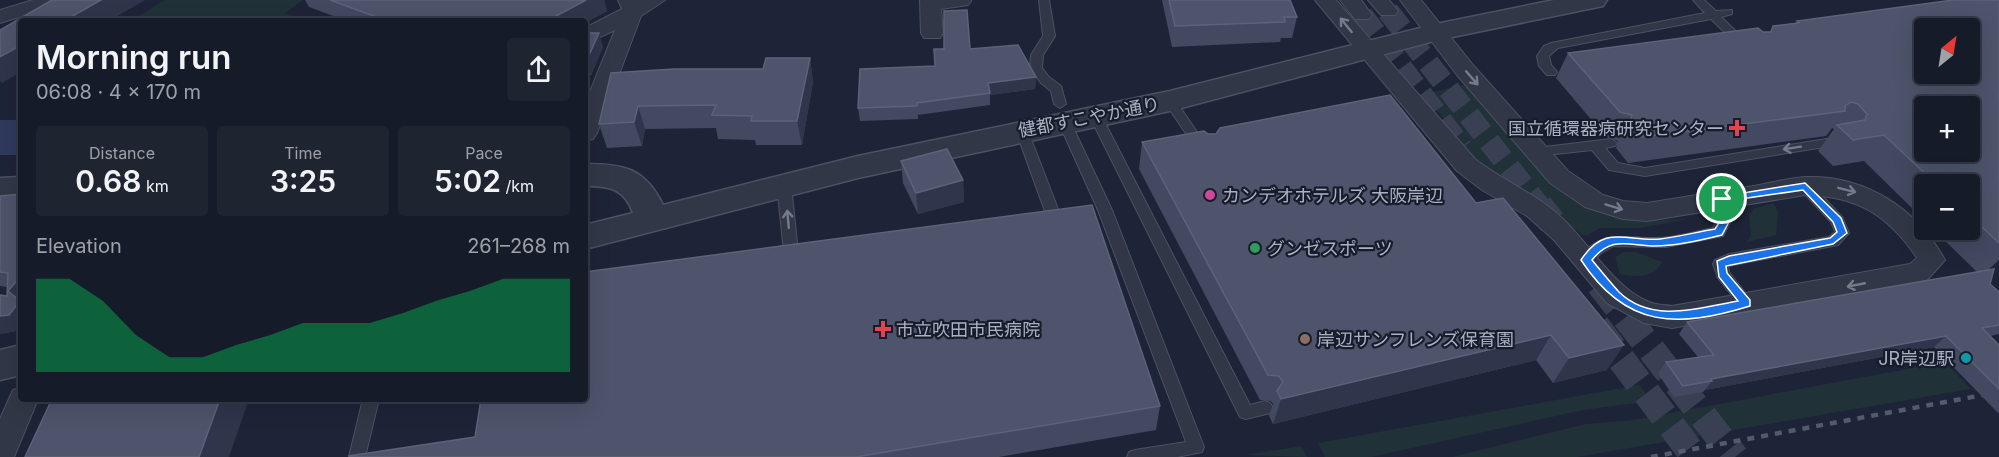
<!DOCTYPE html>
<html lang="en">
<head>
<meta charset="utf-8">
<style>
  :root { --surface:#161b29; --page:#1f2431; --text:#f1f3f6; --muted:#9ea1a8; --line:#353946; --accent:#0b8043 }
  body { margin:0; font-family:Inter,"Noto Sans JP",sans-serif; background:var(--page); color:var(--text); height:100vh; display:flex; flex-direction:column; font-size:22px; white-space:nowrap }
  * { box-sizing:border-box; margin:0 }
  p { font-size:20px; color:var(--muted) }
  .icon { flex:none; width:33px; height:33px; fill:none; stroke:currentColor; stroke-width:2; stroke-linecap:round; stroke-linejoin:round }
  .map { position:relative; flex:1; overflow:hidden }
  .details { position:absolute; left:18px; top:18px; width:570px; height:384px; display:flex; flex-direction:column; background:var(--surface); border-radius:6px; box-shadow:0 6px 24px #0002,0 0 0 2px var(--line) }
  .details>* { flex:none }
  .needle { width:39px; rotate:30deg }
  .fabs { position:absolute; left:1914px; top:18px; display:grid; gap:12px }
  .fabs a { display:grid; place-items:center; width:66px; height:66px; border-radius:6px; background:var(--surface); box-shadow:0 6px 24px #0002,0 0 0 2px var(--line); font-size:30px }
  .pin { position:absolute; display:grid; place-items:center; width:51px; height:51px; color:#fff; margin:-26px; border:3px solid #fff; border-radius:50%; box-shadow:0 2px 6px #0007 }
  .round { display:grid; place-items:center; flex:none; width:63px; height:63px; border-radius:6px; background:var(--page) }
  .head { display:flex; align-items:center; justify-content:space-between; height:102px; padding:0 18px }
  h1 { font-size:33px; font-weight:600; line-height:45px }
  .stats { display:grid; grid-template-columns:repeat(3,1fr); gap:9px; height:102px; padding:6px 18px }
  .stats div { display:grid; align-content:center; border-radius:6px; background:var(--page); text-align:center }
  .stats b { font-size:30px; font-weight:600 }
  .stats small { font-size:16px; font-weight:400 }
  .stats p { font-size:16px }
  .chart { height:168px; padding:12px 18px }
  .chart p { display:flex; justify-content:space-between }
  .chart svg { width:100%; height:108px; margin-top:6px; fill:var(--accent); opacity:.7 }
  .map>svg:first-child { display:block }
  .green { fill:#203138 }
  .water { fill:#2f3a5d }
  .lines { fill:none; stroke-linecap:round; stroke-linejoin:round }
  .minor-tunnel-far1 { stroke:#3a4053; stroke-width:22; stroke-dasharray:22 11; stroke-linecap:butt }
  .minor-tunnel { stroke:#3a4053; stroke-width:28; stroke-dasharray:28 14; stroke-linecap:butt }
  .service-casing { stroke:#4c5163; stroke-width:2 }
  .minor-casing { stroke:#4c5163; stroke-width:2 }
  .tertiary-casing { stroke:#4c5163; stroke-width:3 }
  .service { fill:#323747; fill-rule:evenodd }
  .minor { fill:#323747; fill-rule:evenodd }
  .tertiary { fill:#323747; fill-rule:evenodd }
  .rail { stroke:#535a6f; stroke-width:4.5; stroke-dasharray:7 7; stroke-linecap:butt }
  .wall { fill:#424960 }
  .shaded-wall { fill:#2f354b }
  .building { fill:#4d546b; stroke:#5c6379; stroke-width:1.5; fill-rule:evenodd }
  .oneway { stroke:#757a8c }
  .route { fill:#1a73e8; stroke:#fff; stroke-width:1.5; fill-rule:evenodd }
  .health-dot { fill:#e0444e; stroke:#171c2b; stroke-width:2 }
  .hotel-dot { fill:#d1479c; stroke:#171c2b; stroke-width:2 }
  .leisure-dot { fill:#2e9e5b; stroke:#171c2b; stroke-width:2 }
  .education-dot { fill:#8d6e63; stroke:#171c2b; stroke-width:2 }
  .culture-dot { fill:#0f9aa8; stroke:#171c2b; stroke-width:2 }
  .labels { text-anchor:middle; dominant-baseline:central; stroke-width:4.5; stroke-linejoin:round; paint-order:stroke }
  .street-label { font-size:18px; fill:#abb1c5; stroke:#171c2b }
  .poi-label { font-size:18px; fill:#abb1c5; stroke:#171c2b; text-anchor:start }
</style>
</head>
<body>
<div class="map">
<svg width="1999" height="457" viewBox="0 0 1999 457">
  <rect width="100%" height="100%" fill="#1e2437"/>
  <g class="green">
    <polygon points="165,0 303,0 285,13 307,21 130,21"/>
    <polygon points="1467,84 1552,182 1568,197 1590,209 1627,220 1689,219 1639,228 1600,228 1587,235 1582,235 1539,200 1500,178 1469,153 1425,94"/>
    <polygon points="1774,203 1778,213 1776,235 1747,242 1751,235 1749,215 1755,208"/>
    <path d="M1624,252H1636L1662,262C1653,279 1637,277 1620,274L1615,257Z"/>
    <polygon points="1945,362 1971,389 1577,457 1452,457 1586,424 1633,420"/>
    <polygon points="1639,385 1652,401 1583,410 1371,457 1325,457 1318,443"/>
    <polygon points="1302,446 1307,457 1245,455"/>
  </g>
  <rect class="water" x="0" y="120" width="21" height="35"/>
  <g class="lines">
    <g class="minor-tunnel-far1">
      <polyline points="1388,11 1540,207"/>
      <polyline points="1362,15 1462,148"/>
    </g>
    <g class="minor-tunnel">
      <polyline points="1539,206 1552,222"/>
      <polyline points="1600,284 1735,457"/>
      <polyline points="1596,326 1695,457"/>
    </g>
    <defs>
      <g id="service">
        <polygon points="1039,0 1049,0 1055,36 1043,55 1042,68 1049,77 1061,86 1066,104 1060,108 1054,104 1051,91 1041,83 1030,68 1031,55 1043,36"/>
        <polygon points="1693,0 1704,0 1716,11 1732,10 1732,14 1721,17 1747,42 1747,46 1739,46 1711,19 1558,48 1549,56 1551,65 1557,72 1555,75 1547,75 1539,66 1537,56 1544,46 1551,43 1705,13"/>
        <polygon points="1170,97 1174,98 1205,144 1207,147 1205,150 1197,150 1164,101"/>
        <polygon points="1095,111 1101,115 1250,405 1265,401 1270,403 1273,408 1270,413 1246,419 1240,417 1089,115"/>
        <polygon points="1064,117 1070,121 1112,210 1204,447 1202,452 1177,457 1127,457 1129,452 1135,450 1186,442 1098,210 1058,121"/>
        <polygon points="1022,127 1028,131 1061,217 1059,220 1054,222 1047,217 1016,131"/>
        <polygon points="1839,137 1843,138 1845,141 1843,144 1645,176 1609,170 1592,150 1536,156 1530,152 1536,148 1611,139 1617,143 1615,146 1605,148 1618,163 1645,168"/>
        <polygon points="784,180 791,185 798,253 796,263 784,263 782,259 784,253 777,185"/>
        <polygon points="1805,181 1810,183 1842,217 1849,233 1838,245 1833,246 1728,266 1729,272 1753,303 1751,307 1741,307 1718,278 1713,264 1715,260 1729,254 1829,237 1835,232 1831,222 1800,189 1798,186"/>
        <path d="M1722,194L1729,199L1733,217L1723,236L1666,247L1613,246L1600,254L1591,264H1581L1579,260C1598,228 1628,239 1658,238C1677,237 1695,232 1713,228L1719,217L1715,199Z"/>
        <polygon points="363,399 379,399 365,457 349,457"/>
      </g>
      <g id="minor">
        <polygon points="33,0 64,0 61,4 0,23 0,10"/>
        <polygon points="618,0 665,0 641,16 597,133 593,139 585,141 585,104 615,30 585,44 585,28 622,9"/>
        <polygon points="920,0 971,0 971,1 968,5 941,9 943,33 940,38 924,38 921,33"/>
        <path d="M1315,0H1336L1475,159C1497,176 1522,188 1545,204C1583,230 1608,285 1649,302C1656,305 1665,305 1672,306L1910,264L1917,258C1888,215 1857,196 1805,195L1647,221L1623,219L1585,207L1550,183L1457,75L1400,0H1421L1473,65L1568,171L1603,195L1623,201L1647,203C1680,198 1714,192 1747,187C1767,184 1787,178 1806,177C1866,175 1917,209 1945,260L1927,280L1918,283L1672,328L1644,323L1607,303L1554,240L1527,216L1482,190L1457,171Z"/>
        <polygon points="1340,0 1361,0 1372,15 1369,19 1355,19"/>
        <polygon points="1368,0 1389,0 1398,11 1395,15 1381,15"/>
        <polygon points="21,388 21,399 38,399 14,457 0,457 0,419 13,390"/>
      </g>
      <g id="tertiary">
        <path d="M1554,0H1607L1603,6L1438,40L1170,111L858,178L585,249V225L633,213C624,188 609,186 585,186V164C624,164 645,168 663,205L858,156L1170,91L1436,24Z"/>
        <polygon points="21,177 21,199 0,200 0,178"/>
        <polygon points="21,345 21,375 0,380 0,350"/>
      </g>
    </defs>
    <use href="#service" class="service-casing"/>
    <use href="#minor" class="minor-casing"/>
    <use href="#tertiary" class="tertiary-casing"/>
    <use href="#service" class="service"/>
    <use href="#minor" class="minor"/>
    <use href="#tertiary" class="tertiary"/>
    <polyline class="rail" points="1651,457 1999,392"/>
  </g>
  <g class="wall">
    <polygon points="305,0 604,0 607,11 585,23 585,21 347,21 309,7"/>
    <polygon points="1162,0 1290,0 1297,17 1292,38 1281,38 1280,42 1172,47"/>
    <polygon points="1999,0 1999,260 1989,269 1990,284 1999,292 1999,334 1990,336 1999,345 1999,414 1934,347 1705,390 1703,392 1674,397 1658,374 1666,362 1698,357 1679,334 1687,322 1977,272 1934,230 1970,230 1970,184 1924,184 1924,220 1864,161 1833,166 1818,151 1834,129 1832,128 1826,136 1628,163 1616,148 1618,141 1606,137 1556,78 1568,53 1770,32 1773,26 1795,23 1797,21"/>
    <polygon points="585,33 603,47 591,75 585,75"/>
    <polygon points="970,49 1036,77 1035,89 990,95 990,105 918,115 918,119 860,121 858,108 935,66"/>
    <polygon points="810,58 813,82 802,145 756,145 755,140 718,139 716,128 645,129 642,146 607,148 599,124 674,69 763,69"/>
    <polygon points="1220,128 1607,370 1553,383 1536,360 1273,424 1269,416 1273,404 1271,401 1260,400 1139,169 1142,142 1208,134 1216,134"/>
    <polygon points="901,161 963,180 964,202 918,214 903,183"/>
    <polygon points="0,196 21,330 0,334 0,295 7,296 7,287 0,286"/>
    <polygon points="1160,406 1156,430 999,457 349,457"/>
  </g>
  <g class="shaded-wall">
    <polygon points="101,0 145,0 109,21 64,21"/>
    <polygon points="586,0 604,0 607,11 585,23 585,21 547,21"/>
    <polygon points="599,33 603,47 591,75 586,62"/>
    <polygon points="21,45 21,72 2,83 0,81 0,57"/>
    <polygon points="810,58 813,82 802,145 797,121"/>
    <polygon points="1036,77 1035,89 990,95 988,83"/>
    <polygon points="638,106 645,129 642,146 634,122"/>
    <polygon points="963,180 964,202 918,214 916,193"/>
    <polygon points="21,276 21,330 0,334 0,316 8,291"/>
    <polygon points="1551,335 1536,360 1273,424 1281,399"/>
    <polygon points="1946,336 1934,347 1705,390 1712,381 1711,379"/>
    <polygon points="1624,345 1607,370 1553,383 1569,358"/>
    <polygon points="220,399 249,399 229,457 199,457"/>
  </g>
  <g class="building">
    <polygon points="52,0 101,0 64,21 21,21 21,45 0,57 0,30"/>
    <polygon points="330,0 586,0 547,21 384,21 385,20"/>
    <polygon points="1169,0 1290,0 1297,17 1284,17 1285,22 1175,26"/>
    <path d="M1953,0H1999V243L1970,216V184H1936L1884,135L1853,140L1837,125L1865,120L1867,114L1858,104L1851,102L1845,106V111L1643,137L1630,122L1632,115L1620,112L1568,53L1758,28L1763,32H1771L1773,26L1799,23L1797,21ZM1924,28H1970V74H1924ZM1924,106H1970V152H1924Z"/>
    <polygon points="967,10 970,49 1018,45 1036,77 988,83 990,93 917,103 917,106 858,108 860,69 935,66 934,49 944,49 944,11"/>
    <polygon points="585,33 599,33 586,62 585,62"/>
    <polygon points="766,58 810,58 797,121 751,121 752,116 712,115 716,105 638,106 634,122 599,124 611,73 674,69 763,69"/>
    <polygon points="1390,95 1476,203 1503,198 1624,345 1569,358 1551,335 1281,399 1277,391 1283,382 1279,376 1268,375 1142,142 1204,131 1208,134 1216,134 1220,128"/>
    <polygon points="947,149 963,180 916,193 901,161"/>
    <polygon points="21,194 21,276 8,291 20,301 9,315 0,316 0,295 7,296 8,273 0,272 0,196"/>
    <polygon points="1092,205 1160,406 856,457 349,457 349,456 475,437 481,399 585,399 585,272"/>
    <polygon points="1994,269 1990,284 1999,292 1999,325 1982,328 1999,345 1999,389 1946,336 1711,379 1712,381 1683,386 1666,362 1714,355 1687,322"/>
    <polygon points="52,399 220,399 199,457 25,457"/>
  </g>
  <defs><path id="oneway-shaft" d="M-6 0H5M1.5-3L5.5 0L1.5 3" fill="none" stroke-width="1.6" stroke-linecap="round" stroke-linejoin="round" transform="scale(1.5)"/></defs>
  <g class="oneway">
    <use href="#oneway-shaft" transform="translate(1346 25) rotate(-129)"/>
    <use href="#oneway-shaft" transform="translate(1472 78) rotate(49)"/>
    <use href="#oneway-shaft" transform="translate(1792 148) rotate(171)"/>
    <use href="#oneway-shaft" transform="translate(1847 190) rotate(14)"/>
    <use href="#oneway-shaft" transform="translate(1614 207) rotate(17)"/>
    <use href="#oneway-shaft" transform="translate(788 219) rotate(-95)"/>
    <use href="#oneway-shaft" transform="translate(1856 285) rotate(169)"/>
  </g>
  <path class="route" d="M1805,183L1841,218L1847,233L1833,244L1726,266L1727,273L1750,300V306C1678,328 1626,329 1581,260C1605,223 1627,242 1660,239C1678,237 1697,232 1715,229L1722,218L1718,197ZM1803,190L1833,222L1837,232L1830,238L1729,256L1717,261L1719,277L1738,301C1699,308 1652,324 1619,292C1610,282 1601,271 1592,260C1612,235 1629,246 1656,246C1676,246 1702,240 1722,235L1731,218L1727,201Z"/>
  <g class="health-dot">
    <path d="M1734 119h6v6h6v6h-6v6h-6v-6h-6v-6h6z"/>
    <path d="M880 320h6v6h6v6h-6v6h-6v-6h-6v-6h6z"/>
  </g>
  <circle class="hotel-dot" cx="1210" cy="195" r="6"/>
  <circle class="leisure-dot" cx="1255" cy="248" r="6"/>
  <circle class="education-dot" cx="1305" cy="339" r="6"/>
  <circle class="culture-dot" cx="1966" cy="358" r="6"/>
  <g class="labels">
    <g class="street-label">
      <text transform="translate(1089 117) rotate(-11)">健都すこやか通り</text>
    </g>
    <g class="poi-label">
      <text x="1724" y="128" text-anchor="end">国立循環器病研究センター</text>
      <text x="1222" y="195">カンデオホテルズ 大阪岸辺</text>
      <text x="1267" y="248">グンゼスポーツ</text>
      <text x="896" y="329">市立吹田市民病院</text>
      <text x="1317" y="339">岸辺サンフレンズ保育園</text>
      <text x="1954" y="358" text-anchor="end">JR岸辺駅</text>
    </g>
  </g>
</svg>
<div class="fabs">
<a><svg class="needle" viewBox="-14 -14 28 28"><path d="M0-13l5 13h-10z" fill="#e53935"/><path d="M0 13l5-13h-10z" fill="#9ea1a8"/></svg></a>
<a>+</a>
<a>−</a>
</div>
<div class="pin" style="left:1722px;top:199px;background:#1e9e55"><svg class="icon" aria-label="arrive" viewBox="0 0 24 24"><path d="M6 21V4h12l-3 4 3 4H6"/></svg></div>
<section class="details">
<div class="head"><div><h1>Morning run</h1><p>06:08 · 4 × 170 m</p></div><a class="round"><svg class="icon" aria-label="share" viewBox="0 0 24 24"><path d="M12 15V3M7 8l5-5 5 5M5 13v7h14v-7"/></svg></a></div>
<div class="stats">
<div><p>Distance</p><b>0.68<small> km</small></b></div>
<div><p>Time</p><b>3:25</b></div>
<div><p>Pace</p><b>5:02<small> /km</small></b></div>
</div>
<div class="chart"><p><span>Elevation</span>261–268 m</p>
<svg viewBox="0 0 160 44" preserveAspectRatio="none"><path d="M0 44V6L10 6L20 15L30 29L40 38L50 38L60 33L70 29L80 24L90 24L100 24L110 20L120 15L130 11L140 6L150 6L160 6V44z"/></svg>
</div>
</section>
</div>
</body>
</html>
